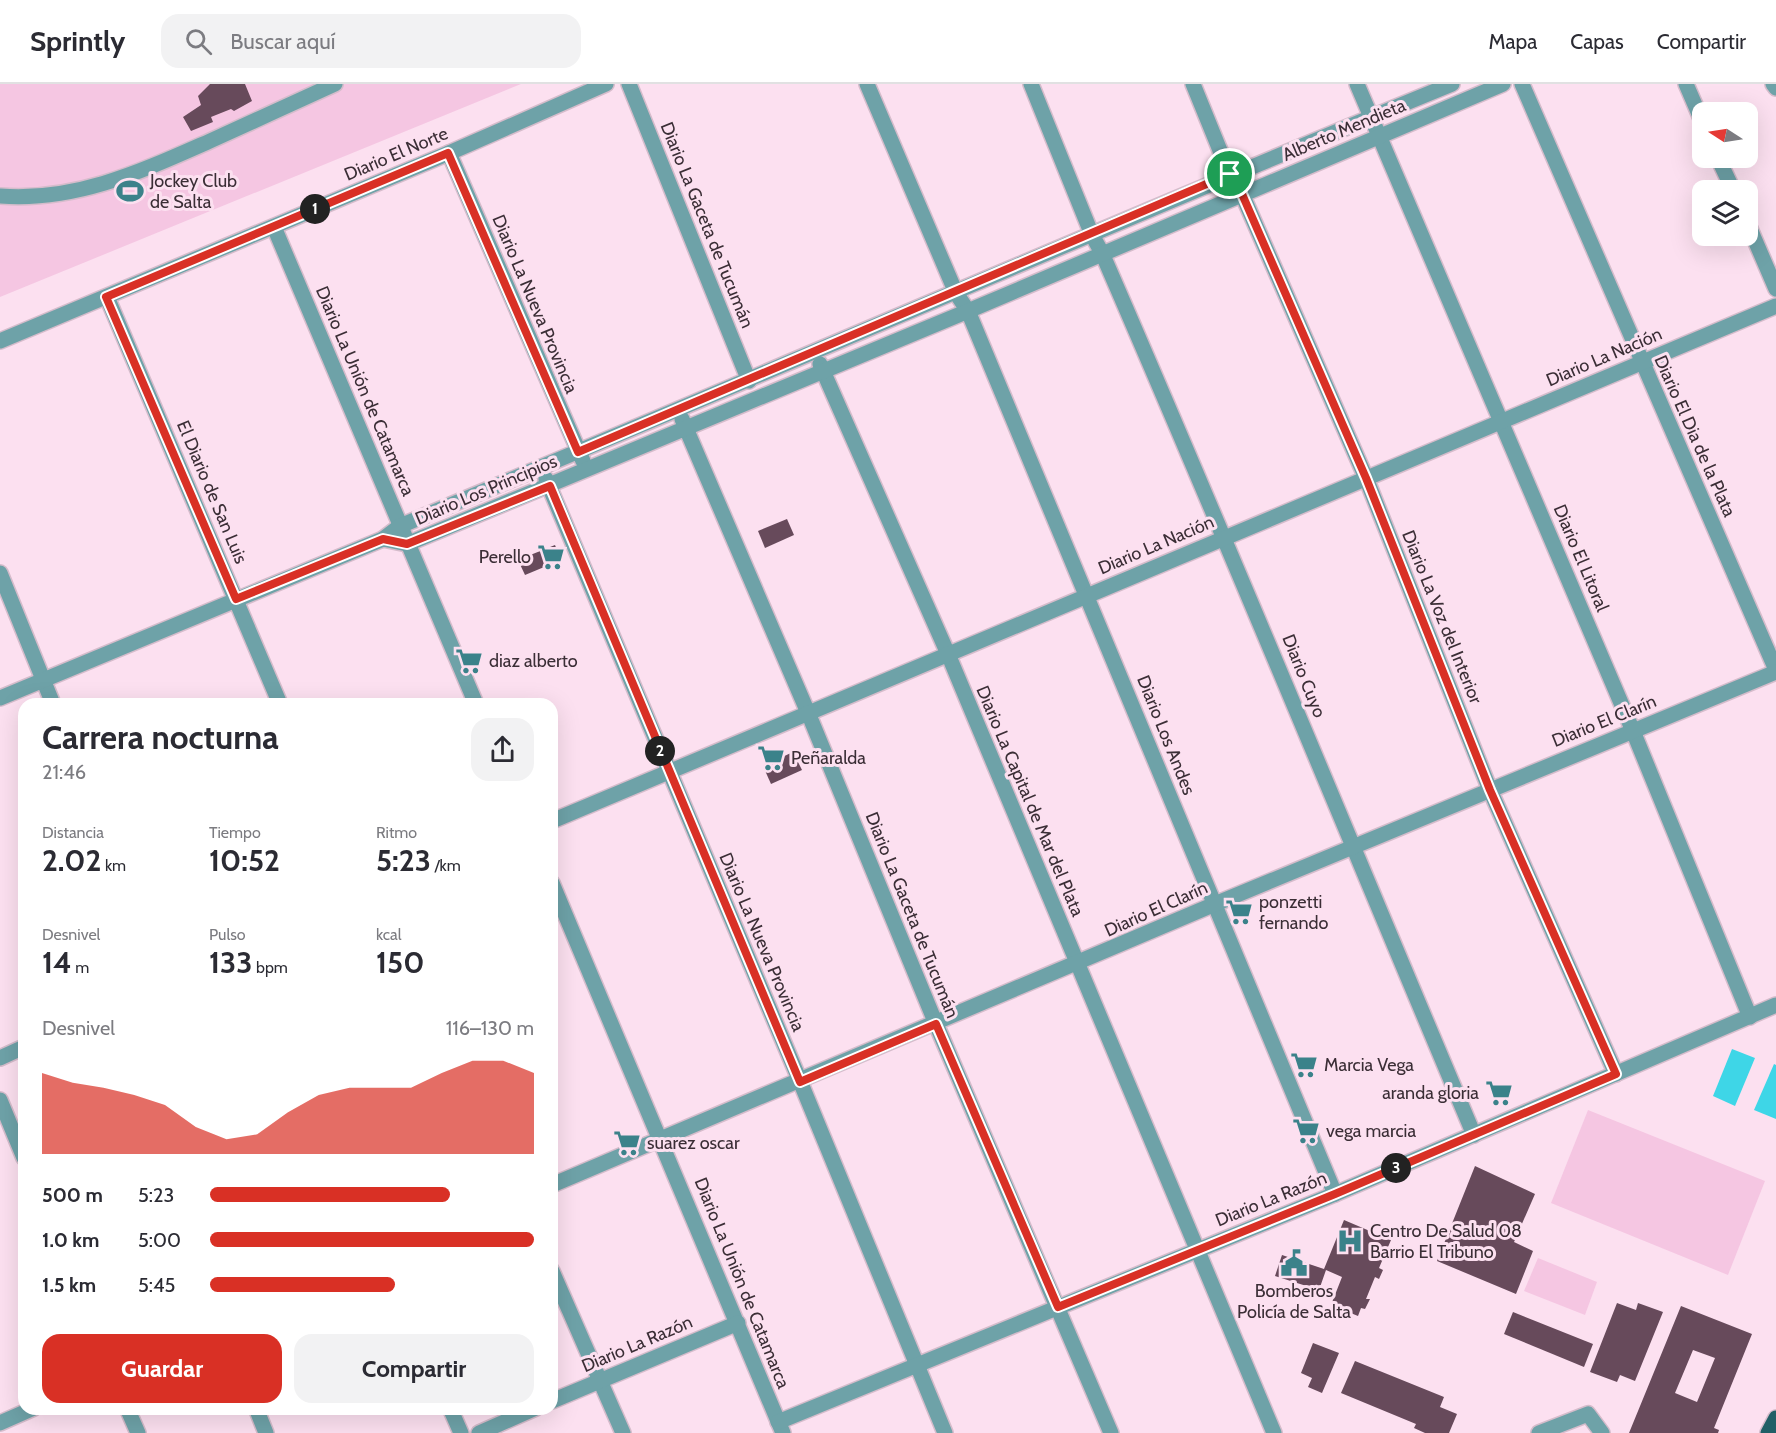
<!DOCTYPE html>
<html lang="es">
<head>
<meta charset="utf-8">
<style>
  :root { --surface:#fff; --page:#f2f2f3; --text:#2b2b33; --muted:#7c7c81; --line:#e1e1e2; --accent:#d93025 }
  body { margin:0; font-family:Cabin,sans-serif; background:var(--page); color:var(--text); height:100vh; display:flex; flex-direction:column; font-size:22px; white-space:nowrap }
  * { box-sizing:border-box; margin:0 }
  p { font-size:20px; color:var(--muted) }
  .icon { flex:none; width:33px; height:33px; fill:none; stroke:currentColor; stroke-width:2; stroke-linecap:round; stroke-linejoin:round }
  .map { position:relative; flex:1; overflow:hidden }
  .panel { position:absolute; left:18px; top:614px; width:540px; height:717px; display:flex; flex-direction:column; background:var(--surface); border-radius:18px; box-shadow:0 6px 24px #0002 }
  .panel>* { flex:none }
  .needle { width:39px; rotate:282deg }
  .controls { position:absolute; left:1692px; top:18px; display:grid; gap:12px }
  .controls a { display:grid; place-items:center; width:66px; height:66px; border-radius:12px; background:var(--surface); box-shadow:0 6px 24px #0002; font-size:30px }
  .pin { position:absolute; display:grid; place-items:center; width:51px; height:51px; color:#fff; margin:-26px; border:3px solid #fff; border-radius:50%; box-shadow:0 2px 6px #0007 }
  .km { position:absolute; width:30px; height:30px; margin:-15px; border-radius:50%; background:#222; color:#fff; font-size:16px; line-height:30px; text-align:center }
  .round { display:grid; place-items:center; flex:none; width:63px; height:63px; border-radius:18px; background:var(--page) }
  .overview { display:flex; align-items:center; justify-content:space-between; height:102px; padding:0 24px }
  h1 { font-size:33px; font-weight:700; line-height:45px }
  .metrics { display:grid; grid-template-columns:repeat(3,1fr); gap:9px; height:102px; padding:6px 24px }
  .metrics div { display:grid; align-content:center }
  .metrics b { font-size:30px; font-weight:700 }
  .metrics small { font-size:16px; font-weight:400 }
  .metrics p { font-size:16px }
  .chart { height:168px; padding:12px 24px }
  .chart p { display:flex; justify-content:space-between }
  .chart svg { width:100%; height:108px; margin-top:6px; fill:var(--accent); opacity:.7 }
  .primary-button { display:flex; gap:12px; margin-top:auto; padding:12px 24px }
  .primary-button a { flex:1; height:69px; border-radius:18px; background:var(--accent); color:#fff; font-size:24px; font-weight:700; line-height:69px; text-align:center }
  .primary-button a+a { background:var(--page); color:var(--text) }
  ul { padding:0 24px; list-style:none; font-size:20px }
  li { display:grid; grid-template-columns:96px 72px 1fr; align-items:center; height:45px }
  li i { height:15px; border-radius:8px; background:var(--accent) }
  header { display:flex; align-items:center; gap:36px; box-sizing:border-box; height:84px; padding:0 30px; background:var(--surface); border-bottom:2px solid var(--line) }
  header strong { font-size:28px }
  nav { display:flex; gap:33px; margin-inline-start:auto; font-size:21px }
  .search { width:420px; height:54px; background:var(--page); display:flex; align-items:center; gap:15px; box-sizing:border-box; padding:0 21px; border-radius:18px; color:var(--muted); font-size:22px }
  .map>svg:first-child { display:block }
  .green { fill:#f5c6e2 }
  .water { fill:#3ed6e7 }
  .building { fill:#674a5b; fill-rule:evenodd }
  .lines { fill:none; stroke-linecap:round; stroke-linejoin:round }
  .minor-casing { stroke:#d5bccb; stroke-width:18 }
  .major-casing { stroke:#d5bccb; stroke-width:18 }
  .minor { stroke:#6ea2a8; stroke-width:15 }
  .major { stroke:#205f66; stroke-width:15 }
  .route-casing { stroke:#fff; stroke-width:12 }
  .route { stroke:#d93025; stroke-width:8 }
  .labels { text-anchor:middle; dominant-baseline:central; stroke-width:6; stroke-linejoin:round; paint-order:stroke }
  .street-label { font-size:18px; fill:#3b2e36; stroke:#fce0f0 }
  .poi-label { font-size:18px; fill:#3b2e36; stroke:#fce0f0; text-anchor:start }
</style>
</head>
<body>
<header>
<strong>Sprintly</strong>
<div class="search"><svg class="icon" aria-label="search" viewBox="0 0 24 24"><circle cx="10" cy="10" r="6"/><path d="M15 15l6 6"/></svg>Buscar aquí</div>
<nav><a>Mapa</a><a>Capas</a><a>Compartir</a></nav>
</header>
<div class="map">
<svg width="1776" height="1349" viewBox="0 0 1776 1349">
  <rect width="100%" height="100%" fill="#fce0f0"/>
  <g class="green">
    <polygon points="0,0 521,0 0,213"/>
    <polygon points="1588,1026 1765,1097 1728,1191 1551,1119"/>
    <polygon points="1538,1174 1597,1198 1585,1231 1524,1207"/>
  </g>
  <g class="water">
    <polygon points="1732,965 1755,974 1735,1022 1713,1012"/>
    <polygon points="1774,980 1776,981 1776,1035 1754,1026"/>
  </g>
  <g class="building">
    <polygon points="210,0 245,0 252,17 234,27 231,25 211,33 213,38 191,47 183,33 201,21 198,12"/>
    <polygon points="787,435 794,451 765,464 758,447"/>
    <polygon points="555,461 561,476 525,491 518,476"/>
    <polygon points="793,668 802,686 771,700 763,682"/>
    <polygon points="1475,1082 1535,1110 1514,1158 1533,1167 1516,1210 1437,1177"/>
    <polygon points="1344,1136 1391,1156 1379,1184 1383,1186 1379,1195 1375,1193 1366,1215 1370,1215 1365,1225 1361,1224 1358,1232 1331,1221 1342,1193 1326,1186 1319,1206 1275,1192 1282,1171 1324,1185"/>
    <polygon points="1617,1219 1636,1226 1638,1219 1663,1228 1635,1297 1620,1291 1617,1298 1590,1288"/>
    <path d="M1681,1222L1752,1250L1714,1344L1719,1346L1718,1349H1629ZM1693,1266L1715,1274L1697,1318L1675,1309Z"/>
    <polygon points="1513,1228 1593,1260 1584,1283 1504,1250"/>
    <polygon points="1313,1259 1339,1269 1322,1309 1308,1303 1312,1294 1301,1289"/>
    <polygon points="1355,1277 1444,1313 1440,1323 1457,1330 1449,1349 1425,1349 1414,1344 1416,1340 1341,1309"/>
  </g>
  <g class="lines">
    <defs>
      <g id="minor">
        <polyline points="629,0 749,297"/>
        <polyline points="867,0 956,209 968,227 1335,1110"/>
        <path d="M1031,0L1092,151L1102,169C1229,461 1350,757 1474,1051"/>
        <polyline points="1193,0 1230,91 1242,110 1366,394 1490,706 1616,990"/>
        <polyline points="1357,0 1633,647 1750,933"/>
        <polyline points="1522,0 1776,586"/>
        <polyline points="1686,0 1702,37"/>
        <polyline points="1773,0 1776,4"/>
        <polyline points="449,69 583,377"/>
        <polyline points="1718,74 1733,106"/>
        <path d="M0,112C76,118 142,87 210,57C252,38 293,19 335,0"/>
        <polyline points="1748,140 1776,205"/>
        <polyline points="274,143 476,620"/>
        <polyline points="107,213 280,620"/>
        <polyline points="0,257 449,69 606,0"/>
        <polyline points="820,280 948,570 1274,1349"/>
        <polyline points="682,335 809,631 936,940 1111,1349"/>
        <polyline points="546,395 800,997 945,1349"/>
        <polyline points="383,455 407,460 968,227 1503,0"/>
        <polyline points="0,489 53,620"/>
        <path d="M0,614L383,455L400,442C752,296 1100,144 1452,0"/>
        <polyline points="552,737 1776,222"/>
        <polyline points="552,799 783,1349"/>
        <polyline points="0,974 24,963"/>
        <polyline points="0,1016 24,1074"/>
        <polyline points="552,1101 1215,820 1776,588"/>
        <polyline points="552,1187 623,1349"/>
        <polyline points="552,1317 738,1239"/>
        <polyline points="127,1324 138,1349"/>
        <polyline points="256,1324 266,1349"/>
        <polyline points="450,1324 461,1349"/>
        <polyline points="778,1338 1335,1110 1776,921"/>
        <polyline points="0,1339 34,1324"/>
        <polyline points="479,1349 536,1324"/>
        <polyline points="1539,1349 1588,1330 1602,1349"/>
      </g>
      <polyline id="major" points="1768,1349 1776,1334"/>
    </defs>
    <use href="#minor" class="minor-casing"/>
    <use href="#major" class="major-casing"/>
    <use href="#minor" class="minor"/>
    <use href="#major" class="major"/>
  </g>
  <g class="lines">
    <defs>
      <polygon id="route" points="448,69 578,368 1230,90 1242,110 1366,394 1490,706 1616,990 1335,1110 1058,1223 936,940 800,998 550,402 407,460 383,455 236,515 106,213"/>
    </defs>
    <use href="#route" class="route-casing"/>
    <use href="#route" class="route"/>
  </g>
  <defs>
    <symbol id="stadium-bare" viewBox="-9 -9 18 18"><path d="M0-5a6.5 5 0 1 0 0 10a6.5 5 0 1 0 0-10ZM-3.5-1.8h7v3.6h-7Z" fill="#3b828a" stroke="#fce0f0" stroke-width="2.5" paint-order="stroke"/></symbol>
    <symbol id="supermarket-bare" viewBox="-9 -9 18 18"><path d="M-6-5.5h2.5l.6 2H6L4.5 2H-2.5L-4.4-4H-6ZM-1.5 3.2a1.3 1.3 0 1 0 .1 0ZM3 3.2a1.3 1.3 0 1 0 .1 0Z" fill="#3b828a" stroke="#fce0f0" stroke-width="2.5" paint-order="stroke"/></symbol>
    <symbol id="hospital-bare" viewBox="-9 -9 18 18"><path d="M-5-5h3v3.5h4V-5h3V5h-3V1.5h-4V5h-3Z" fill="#3b828a" stroke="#fce0f0" stroke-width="2.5" paint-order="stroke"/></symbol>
    <symbol id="civic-bare" viewBox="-9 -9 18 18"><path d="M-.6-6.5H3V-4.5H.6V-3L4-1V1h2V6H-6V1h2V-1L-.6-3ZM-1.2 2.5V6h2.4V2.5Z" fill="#3b828a" stroke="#fce0f0" stroke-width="2.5" paint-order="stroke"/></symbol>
  </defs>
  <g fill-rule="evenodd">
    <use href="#stadium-bare" x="111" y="88" width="38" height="38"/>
    <use href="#supermarket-bare" x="532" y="454" width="38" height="38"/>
    <use href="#supermarket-bare" x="450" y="558" width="38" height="38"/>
    <use href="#supermarket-bare" x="752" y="655" width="38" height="38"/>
    <use href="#supermarket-bare" x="1220" y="809" width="38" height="38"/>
    <use href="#supermarket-bare" x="1285" y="962" width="38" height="38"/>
    <use href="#supermarket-bare" x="1480" y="990" width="38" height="38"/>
    <use href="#supermarket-bare" x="1287" y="1028" width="38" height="38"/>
    <use href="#supermarket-bare" x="608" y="1040" width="38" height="38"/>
    <use href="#hospital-bare" x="1331" y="1138" width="38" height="38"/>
    <use href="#civic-bare" x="1275" y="1160" width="38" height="38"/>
  </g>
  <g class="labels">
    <g class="street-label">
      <text transform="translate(1344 46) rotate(-23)">Alberto Mendieta</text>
      <text transform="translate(396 70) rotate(-23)">Diario El Norte</text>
      <text transform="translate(707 141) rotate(68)">Diario La Gaceta de Tucumán</text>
      <text transform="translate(535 220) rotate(67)">Diario La Nueva Provincia</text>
      <text transform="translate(1604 273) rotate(-23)">Diario La Nación</text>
      <text transform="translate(365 307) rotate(67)">Diario La Unión de Catamarca</text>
      <text transform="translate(1695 352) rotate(66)">Diario El Dia de la Plata</text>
      <text transform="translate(486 406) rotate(-23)">Diario Los Principios</text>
      <text transform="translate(212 408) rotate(67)">El Diario de San Luis</text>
      <text transform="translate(1156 461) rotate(-23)">Diario La Nación</text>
      <text transform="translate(1581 474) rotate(67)">Diario El Litoral</text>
      <text transform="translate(1442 533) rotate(68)">Diario La Voz del Interior</text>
      <text transform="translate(1304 592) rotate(68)">Diario Cuyo</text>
      <text transform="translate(1604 637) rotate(-22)">Diario El Clarín</text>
      <text transform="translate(1166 651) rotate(68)">Diario Los Andes</text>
      <text transform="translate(1030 717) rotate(67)">Diario La Capital de Mar del Plata</text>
      <text transform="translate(1156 825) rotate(-24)">Diario El Clarín</text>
      <text transform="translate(912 831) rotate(68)">Diario La Gaceta de Tucumán</text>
      <text transform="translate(762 858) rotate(67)">Diario La Nueva Provincia</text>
      <text transform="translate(1271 1115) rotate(-22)">Diario La Razón</text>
      <text transform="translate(742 1199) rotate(68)">Diario La Unión de Catamarca</text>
      <text transform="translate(637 1260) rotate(-23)">Diario La Razón</text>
    </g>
    <g class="poi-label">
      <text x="150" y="97">Jockey Club<tspan x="150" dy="21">de Salta</tspan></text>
      <text x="531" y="473" text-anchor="end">Perello</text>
      <text x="489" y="577">diaz alberto</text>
      <text x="791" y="674">Peñaralda</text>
      <text x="1259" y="818">ponzetti<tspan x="1259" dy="21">fernando</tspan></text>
      <text x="1324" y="981">Marcia Vega</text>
      <text x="1479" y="1009" text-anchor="end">aranda gloria</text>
      <text x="1326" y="1047">vega marcia</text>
      <text x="647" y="1059">suarez oscar</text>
      <text x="1370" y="1147">Centro De Salud 08<tspan x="1370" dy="21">Barrio El Tribuno</tspan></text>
      <text x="1294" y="1207" text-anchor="middle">Bomberos<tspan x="1294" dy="21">Policía de Salta</tspan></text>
    </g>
  </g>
</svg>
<div class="controls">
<a><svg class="needle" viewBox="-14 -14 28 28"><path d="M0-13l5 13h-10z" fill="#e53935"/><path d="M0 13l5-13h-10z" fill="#7c7c81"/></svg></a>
<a><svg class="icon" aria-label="layers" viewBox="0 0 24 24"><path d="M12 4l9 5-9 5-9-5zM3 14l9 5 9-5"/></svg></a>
</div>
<div class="pin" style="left:1230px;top:90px;background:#1e9e55"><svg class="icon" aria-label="arrive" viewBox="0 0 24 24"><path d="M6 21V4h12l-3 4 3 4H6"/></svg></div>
<b class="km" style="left:315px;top:125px">1</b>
<b class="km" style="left:660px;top:667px">2</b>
<b class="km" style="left:1396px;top:1084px">3</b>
<section class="panel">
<div class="overview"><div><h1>Carrera nocturna</h1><p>21:46</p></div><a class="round"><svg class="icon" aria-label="share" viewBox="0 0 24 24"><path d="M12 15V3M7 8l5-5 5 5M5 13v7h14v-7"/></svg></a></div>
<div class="metrics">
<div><p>Distancia</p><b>2.02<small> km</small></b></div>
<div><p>Tiempo</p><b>10:52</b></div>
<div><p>Ritmo</p><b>5:23<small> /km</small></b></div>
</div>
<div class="metrics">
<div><p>Desnivel</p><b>14<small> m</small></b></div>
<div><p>Pulso</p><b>133<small> bpm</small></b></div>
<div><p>kcal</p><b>150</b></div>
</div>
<div class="chart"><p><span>Desnivel</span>116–130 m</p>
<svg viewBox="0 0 160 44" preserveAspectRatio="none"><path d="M0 44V11L10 15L20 17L30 20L40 24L50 33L60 38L70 36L80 27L90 20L100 17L110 17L120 17L130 11L140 6L150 6L160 11V44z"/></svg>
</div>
<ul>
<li><b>500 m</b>5:23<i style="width:74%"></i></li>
<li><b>1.0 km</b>5:00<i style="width:100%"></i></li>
<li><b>1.5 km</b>5:45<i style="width:57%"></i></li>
</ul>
<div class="primary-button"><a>Guardar</a><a>Compartir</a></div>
</section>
</div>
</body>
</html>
